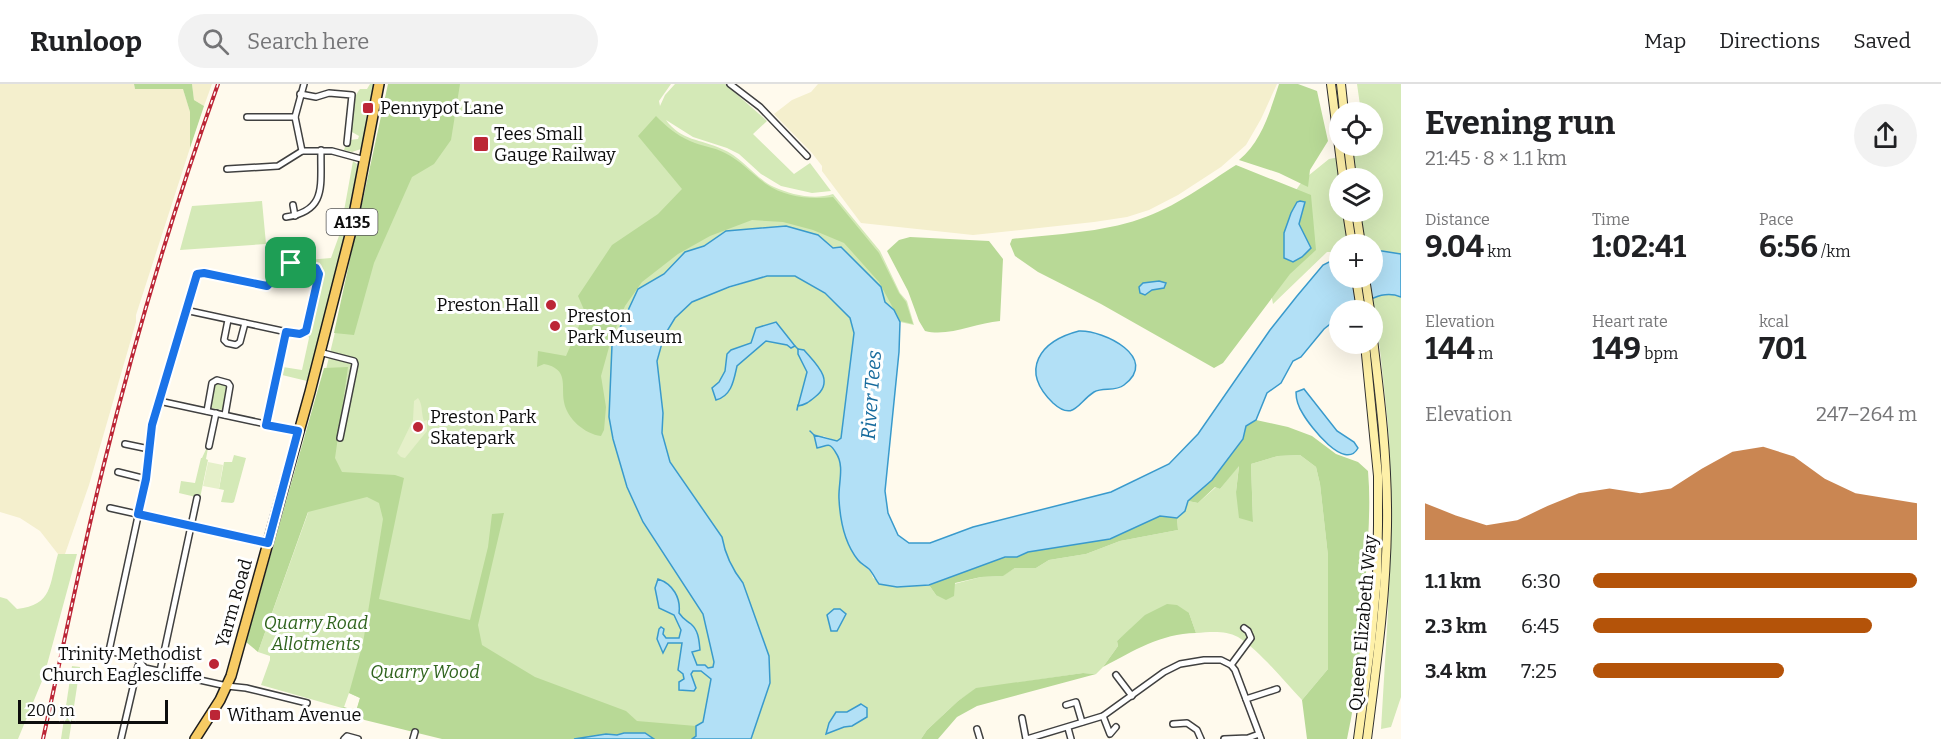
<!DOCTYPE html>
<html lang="en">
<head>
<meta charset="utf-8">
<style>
  :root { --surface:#fff; --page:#f2f2f2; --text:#202124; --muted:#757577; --line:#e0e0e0; --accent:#b45309 }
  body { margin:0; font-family:Bitter,serif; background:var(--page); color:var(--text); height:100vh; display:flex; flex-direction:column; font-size:22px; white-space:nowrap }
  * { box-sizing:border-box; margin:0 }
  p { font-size:20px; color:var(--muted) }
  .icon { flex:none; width:33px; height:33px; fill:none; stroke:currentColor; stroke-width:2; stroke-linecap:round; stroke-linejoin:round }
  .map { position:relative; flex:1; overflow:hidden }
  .details { display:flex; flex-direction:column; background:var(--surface); width:540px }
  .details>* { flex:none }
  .tools { position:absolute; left:1329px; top:18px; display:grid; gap:12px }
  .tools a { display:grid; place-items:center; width:54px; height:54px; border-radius:50%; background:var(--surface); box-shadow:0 6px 24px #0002; font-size:30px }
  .scale { position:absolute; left:18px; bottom:15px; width:150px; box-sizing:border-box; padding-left:6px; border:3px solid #0d0d0d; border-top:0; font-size:16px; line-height:21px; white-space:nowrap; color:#0d0d0d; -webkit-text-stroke:4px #fff; paint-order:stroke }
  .pin { position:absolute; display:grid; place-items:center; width:51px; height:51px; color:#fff; margin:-26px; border-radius:12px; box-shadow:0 3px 9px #0006 }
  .round { display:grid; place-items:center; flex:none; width:63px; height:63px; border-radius:32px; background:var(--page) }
  .summary { display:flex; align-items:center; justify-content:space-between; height:102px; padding:0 24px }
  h1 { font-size:33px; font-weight:700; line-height:45px }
  .figures { display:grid; grid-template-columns:repeat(3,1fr); gap:9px; height:102px; padding:6px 24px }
  .figures div { display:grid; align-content:center }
  .figures b { font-size:30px; font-weight:700 }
  .figures small { font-size:16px; font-weight:400 }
  .figures p { font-size:16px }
  .chart { height:168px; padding:12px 24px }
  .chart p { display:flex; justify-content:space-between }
  .chart svg { width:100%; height:108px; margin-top:6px; fill:var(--accent); opacity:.7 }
  ul { padding:0 24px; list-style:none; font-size:20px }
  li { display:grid; grid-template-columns:96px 72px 1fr; align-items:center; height:45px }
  li i { height:15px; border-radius:8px; background:var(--accent) }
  header { display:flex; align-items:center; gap:36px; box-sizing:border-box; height:84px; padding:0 30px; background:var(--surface); border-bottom:2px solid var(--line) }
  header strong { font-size:28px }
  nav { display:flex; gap:33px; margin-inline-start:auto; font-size:21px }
  .search { width:420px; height:54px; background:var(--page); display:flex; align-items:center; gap:15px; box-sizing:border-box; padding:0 21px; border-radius:33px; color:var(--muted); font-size:22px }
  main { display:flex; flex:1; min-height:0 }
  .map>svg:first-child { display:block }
  .farmland { fill:#f4efcd }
  .green { fill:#d4e9b7; fill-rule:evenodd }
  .forest { fill:#b8d996 }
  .pitch { fill:#e5f0c9 }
  .water { fill:#b2e0f6; stroke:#399acc; stroke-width:1.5 }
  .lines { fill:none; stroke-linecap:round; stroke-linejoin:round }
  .stream { stroke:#399acc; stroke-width:1.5 }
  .street-casing { stroke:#404040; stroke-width:8 }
  .secondary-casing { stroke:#2f2f2f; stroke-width:10 }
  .primary-casing { stroke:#1e1e1e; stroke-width:12 }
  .street { stroke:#fff; stroke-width:5 }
  .secondary { stroke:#fef0a8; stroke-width:8 }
  .primary { stroke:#f7cb64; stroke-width:9 }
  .rail-casing { stroke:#bc2636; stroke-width:4 }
  .rail { stroke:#fff; stroke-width:1.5; stroke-dasharray:4.5; stroke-linecap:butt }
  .route-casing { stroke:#fff; stroke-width:12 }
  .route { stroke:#1a73e8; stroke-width:8 }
  .poi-dot { fill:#bc2636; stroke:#fff; stroke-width:2 }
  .labels { text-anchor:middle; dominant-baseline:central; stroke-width:6; stroke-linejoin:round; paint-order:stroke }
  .shield { fill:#fff; stroke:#565656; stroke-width:1.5 }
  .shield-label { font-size:16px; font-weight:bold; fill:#0d0d0d }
  .poi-label { font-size:18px; fill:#0d0d0d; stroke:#fff; text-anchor:start }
  .street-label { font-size:18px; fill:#0d0d0d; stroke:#fff }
  .park-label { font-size:18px; font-style:italic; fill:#30641e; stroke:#fff }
  .water-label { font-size:20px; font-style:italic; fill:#176b9d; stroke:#fff }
</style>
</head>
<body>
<header>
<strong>Runloop</strong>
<div class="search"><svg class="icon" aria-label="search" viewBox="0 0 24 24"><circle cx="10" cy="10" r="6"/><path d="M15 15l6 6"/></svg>Search here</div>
<nav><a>Map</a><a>Directions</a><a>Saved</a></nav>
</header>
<main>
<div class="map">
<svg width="1401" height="655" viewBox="0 0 1401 655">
  <rect width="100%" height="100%" fill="#fffaed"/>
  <g class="farmland">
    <polygon points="0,0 134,0 135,5 183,4 190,28 190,64 136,231 136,238 89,401 65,470 58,470 40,447 20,434 0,428"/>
    <polygon points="192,0 212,0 204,22 194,16"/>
    <polygon points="818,0 1277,0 1261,35 1246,61 1221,83 1178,111 1149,126 1127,133 1094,138 973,151 861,139 822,87 822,82 812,69 774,30 792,16 811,8"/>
  </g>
  <g class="green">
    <path d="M370,0H374L361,65L352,68L344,66L346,60H349L350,56L358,55L359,52L352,48C352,32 350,17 360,5H367Z"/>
    <path d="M389,0H671L659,17L660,22L665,11L675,0H725L767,37L753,50L794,90L810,79L831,107L812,109L781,102L761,90L739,70L727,64L693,53L666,36C681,57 701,55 722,65C742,73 755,94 774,103C792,111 814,116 833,110L880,167L900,209L907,217L914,241L900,238L894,226L885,218L881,203L818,151L786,142L726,147L704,162L685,168L664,190L638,206L609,333L613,355L627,403L643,438L703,530L714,578L703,639L692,655H654L644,649L574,655L356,629L360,614L349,609L344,623L342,624L261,601L270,576V572L258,568L308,429L323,298L361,140Z"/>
    <path d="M1357,0H1401V170L1373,167L1372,160H1340L1339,168H1327L1273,220L1261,157L1303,96L1329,75L1366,68V62H1372V28H1361ZM1340,94H1372V128H1340Z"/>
    <path d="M353,77L357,80V85L338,182L307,297L282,291L283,283L302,286L309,254L307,248L311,244L314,228L313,226C315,215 329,192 319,183C315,178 301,178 295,177L331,174L340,149Z"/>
    <polygon points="262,117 266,160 180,166 192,122"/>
    <path d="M767,192H795L825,209L850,234L854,249L841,354L837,357L823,352L826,360C849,369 837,405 840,424C843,442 846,462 859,477C864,484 871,484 873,494L897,503L929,501L936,511L954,500L981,493L1002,492L1015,484H1036L1049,476L1086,470L1120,457L1178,446L1177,434L1185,427L1188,417L1198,419L1216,403L1220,405L1239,381L1236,408L1253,437L1251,380L1278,372L1300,371L1316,383L1320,400L1328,472V585L1302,616C1283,596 1261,568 1238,553C1225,546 1210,548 1196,549L1189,529L1124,551L1117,557L1118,562L1103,583L1096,590L1083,589L976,605L958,617L927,646L921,655H751L770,599L743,499C732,485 725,470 722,453L670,377L662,349L663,329L657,277L664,252L675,234L692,218L706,211Z"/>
    <polygon points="1393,210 1401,213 1401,613 1391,643 1381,645 1388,528 1391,404 1388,342 1380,266 1372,213"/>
    <polygon points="217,298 228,301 223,326 210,324 215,300"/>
    <polygon points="207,363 208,364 206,375 208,376 200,414 179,409 181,397 195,399 201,374 202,374"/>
    <polygon points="234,371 246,374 234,418 232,419 221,418 224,406 219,405 224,378 232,378"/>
    <path d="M58,470H77L44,592L18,655H0V513L7,515L17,525C53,521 49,501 58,470Z"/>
    <polygon points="72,582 80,583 69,655 61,655"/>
  </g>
  <g class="forest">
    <polygon points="134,0 192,0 194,16 204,22 190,64 190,28 183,5 135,5"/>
    <polygon points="388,0 460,0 451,56 434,80 412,93 374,179 354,251 334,249"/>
    <path d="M1279,0H1298L1317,7L1328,57L1310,86L1308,103L1279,89L1239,76C1262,57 1270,27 1279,0Z"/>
    <path d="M656,32C666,42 676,51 690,57C701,62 714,63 725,69C741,77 752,90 766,100C785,113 810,116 833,113L879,169L899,209L906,218L913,240L900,237L879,198L844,159L813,146L783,138L752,136L710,152L678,170L642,198L625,222L611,256L601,292L606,323L604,346L601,352C585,350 567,335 564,318C561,301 569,285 544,280L537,283L538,267L566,272L585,228L578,212L612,161L658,130L682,105L638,52Z"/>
    <path d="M1236,81L1311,111L1316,166L1290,190L1223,279L1214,284L1101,220L1038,188L1015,172L1010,160L1012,155C1054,150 1100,149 1140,135C1174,124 1206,100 1236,81Z"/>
    <path d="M910,153L989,157L1003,175L1000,237C976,239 949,253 925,247L919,237L908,207L887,167L899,156Z"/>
    <polygon points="348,283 335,374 342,388 395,391 404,394 379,515 470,536 488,463 492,430 504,429 478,541 482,561 535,593 626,627 637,637 696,642 696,652 692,655 654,655 644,649 624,649 617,651 606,650 574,655 442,655 332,628 344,623 356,627 360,614 349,609 363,559 383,435 379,419 367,413 308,428 258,568 246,558 324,284"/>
    <path d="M1256,336L1288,343L1312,352L1336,370L1358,378L1368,387C1371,421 1368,455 1366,489C1362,544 1359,601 1347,655H1307L1302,616L1328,585V472L1320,400L1316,383L1300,371L1278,372L1251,380L1253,438L1239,434L1236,408L1239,382L1220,405L1215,403L1198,419L1188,417L1212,396L1246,342Z"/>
    <path d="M1160,432L1177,434L1178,446L1120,457L1086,470L1049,476L1036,484H1015L1003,492L981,493L955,499L954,512L946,516L936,511L929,501C951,492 973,482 996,475C1008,472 1017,473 1028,468L1110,455Z"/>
    <path d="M1167,520L1177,521L1189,529L1196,549C1160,550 1135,566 1103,583L1118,562L1117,557L1145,531Z"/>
    <polygon points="1083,589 1096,590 977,622 957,633 938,655 921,655 927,646 958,617 976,604"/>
  </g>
  <g class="pitch">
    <path d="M418,314C423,320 421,330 424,337L427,336V347L405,374L401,373L397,369L413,336L414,317Z"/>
    <polygon points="208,378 223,381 219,405 203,402"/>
  </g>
  <g class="water">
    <polygon points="1300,117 1305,118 1299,140 1311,164 1302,173 1293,178 1284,174 1284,149 1291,129 1297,118"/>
    <path d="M786,142L818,151L833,164L841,163L881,203L885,218L894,226L900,238L899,268L885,407L888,429L898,451L909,459H930L973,443L1111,408L1169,380L1198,350L1270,246L1297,212L1323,181L1339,173L1340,194H1372L1373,167H1382L1401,170V213C1377,203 1361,226 1340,226L1339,233L1324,245L1301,273L1293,277L1281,299L1267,309L1256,336L1246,342L1243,355L1212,396L1188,417L1185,427L1177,434L1160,432L1110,455L1028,468L1017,473H1005L929,501L897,503L879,500C875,495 873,489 869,485C866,482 861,480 858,476C845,460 840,435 839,415C838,400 845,382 836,369C829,357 828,362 817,364L814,351L837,357L841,354L854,249L850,234L825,209L795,192H767L729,203L692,218L675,234L664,252L657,277L663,329L662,349L670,378L722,453C725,470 732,485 743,499L769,572L770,599L751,655H692L696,652V642L703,638L711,595L701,587H693L691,590L696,604L694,607L679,606V598L684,595L683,590L678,586L682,559H668L663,569L657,555L659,545L661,543L664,545L663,550L666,554H679L681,546L674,531L659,524L655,504L658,495C673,500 681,514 679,529C683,535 686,536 691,540C699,547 699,557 700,566L692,568L697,581H705L708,584L713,583L714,578L703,530L643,438L627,403L613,355L609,333L612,261L638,205L664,190L685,168L704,162L726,147Z"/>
    <polygon points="1159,197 1166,199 1164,204 1152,206 1145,211 1140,209 1139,203 1143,199"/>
    <path d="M776,238L795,262L791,264L787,261L766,257L737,282C734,295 732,312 716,316L712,304L719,298L725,287L727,270L731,266L751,259L756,244Z"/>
    <path d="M1079,247C1104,246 1160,274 1124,301C1115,308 1103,303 1094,308C1078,318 1074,338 1053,319C1019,286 1040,257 1079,247Z"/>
    <path d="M798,265L804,266C816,280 836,297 815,313C809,318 805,321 798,322L807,288L798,270Z"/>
    <path d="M1304,305L1337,347L1354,358L1358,364C1345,388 1310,342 1303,330C1299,324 1296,315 1296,308Z"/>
    <polygon points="834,525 840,525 846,530 837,547 831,547 827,531"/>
    <polygon points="861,620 867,624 867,633 852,642 844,643 826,650 829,639 836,628 847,628"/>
    <polygon points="624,649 645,649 654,655 574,655 606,650 617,651"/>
  </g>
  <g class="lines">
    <g class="stream">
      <polyline points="795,262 798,265"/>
      <polyline points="797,326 798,321"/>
      <polyline points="810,347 814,351"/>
    </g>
    <defs>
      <g id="street">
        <polyline points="304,0 295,33 302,67 332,67 365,76"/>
        <polyline points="730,0 760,23 807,72"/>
        <polyline points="300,10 316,13 329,9 352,11 347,59"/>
        <polyline points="247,33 295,33"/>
        <polyline points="227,85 278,82 302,67"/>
        <polyline points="293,121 295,132"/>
        <path d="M286,133C328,127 320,100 321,66"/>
        <polyline points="185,226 287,248"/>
        <polyline points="228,236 224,256 227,259 236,261 240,258 245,239"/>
        <polyline points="319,268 354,277 355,280 340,354"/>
        <polyline points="159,317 298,347"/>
        <polyline points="207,327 212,299 217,296 228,299 230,302 225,331"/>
        <polyline points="266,341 287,248 300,250 306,247 319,187 316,184 291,179 269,201 264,202 199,189 195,193 152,341 146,395 109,567 135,573 145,584 227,602 246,604 307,619"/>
        <polyline points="125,360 149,365"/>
        <polyline points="209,362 216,329"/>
        <polyline points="118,388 146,395"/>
        <polyline points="110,424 268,459"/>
        <polyline points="1231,581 1251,554 1248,547 1244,544"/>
        <polyline points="160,587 197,414"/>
        <polyline points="1116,591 1132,612"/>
        <polyline points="1246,615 1277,605"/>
        <polyline points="1066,621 1076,618 1082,638"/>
        <polyline points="1103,632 1110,650 1116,643"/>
        <polyline points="1022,634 1026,655"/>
        <polyline points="1173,640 1187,639 1197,646 1201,655"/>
        <polyline points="1068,644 1071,655"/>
        <polyline points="977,645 980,655"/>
        <polyline points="121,655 138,582 141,579"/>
        <polyline points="344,655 347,652 358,655"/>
        <polyline points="413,655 415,648"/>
        <polyline points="1027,655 1103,632 1164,588 1180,580 1204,576 1221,576 1231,581 1235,586 1261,655"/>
        <polyline points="1224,655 1248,654 1259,650"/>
      </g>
      <g id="secondary">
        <polyline points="1331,0 1343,94"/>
        <polyline points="1341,0 1344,28"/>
        <polyline points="1348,62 1352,94"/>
        <polyline points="1347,128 1352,160"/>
        <polyline points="1356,128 1361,160"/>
        <polyline points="1356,194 1361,226"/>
        <polyline points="1365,194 1370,226"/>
        <polyline points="1358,655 1371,558 1377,494 1378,441 1378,392 1365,260"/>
        <path d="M1367,655C1376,584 1386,514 1387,442C1388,377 1380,312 1372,247"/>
      </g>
      <polyline id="primary" points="195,655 220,616 231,592 310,308 350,151 379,0"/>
    </defs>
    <use href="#street" class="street-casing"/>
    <use href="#secondary" class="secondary-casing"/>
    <use href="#primary" class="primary-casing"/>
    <use href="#street" class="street"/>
    <use href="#secondary" class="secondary"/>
    <use href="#primary" class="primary"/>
    <defs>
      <path id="rail" d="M43,655C63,564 81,474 103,384C135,254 173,126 218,0"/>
    </defs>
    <use href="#rail" class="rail-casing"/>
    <use href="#rail" class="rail"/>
  </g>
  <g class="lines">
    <defs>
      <polygon id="route" points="291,179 316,184 319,190 306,247 300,250 286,248 266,341 298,347 268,459 138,430 146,395 152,341 197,190 204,189 267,202"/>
    </defs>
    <use href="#route" class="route-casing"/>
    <use href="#route" class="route"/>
  </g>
  <g class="poi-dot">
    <rect x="362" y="18" width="12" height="12" rx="3"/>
    <rect x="473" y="52" width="16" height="16" rx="3"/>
    <circle cx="551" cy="221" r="6"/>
    <circle cx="555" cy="242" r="6"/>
    <circle cx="418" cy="343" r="6"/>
    <circle cx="214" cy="580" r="6"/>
    <rect x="209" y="625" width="12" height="12" rx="3"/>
  </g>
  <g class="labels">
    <rect class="shield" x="326.5" y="125" width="51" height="26" rx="4.5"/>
    <g class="shield-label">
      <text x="352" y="138">A135</text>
    </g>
    <g class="poi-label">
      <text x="380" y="24">Pennypot Lane</text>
      <text x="494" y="50">Tees Small<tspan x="494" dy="21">Gauge Railway</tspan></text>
      <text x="539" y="221" text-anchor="end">Preston Hall</text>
      <text x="567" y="232">Preston<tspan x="567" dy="21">Park Museum</tspan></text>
      <text x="430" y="333">Preston Park<tspan x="430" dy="21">Skatepark</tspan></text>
      <text x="202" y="570" text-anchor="end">Trinity Methodist<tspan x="202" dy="21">Church Eaglescliffe</tspan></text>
      <text x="227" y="631">Witham Avenue</text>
    </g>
    <g class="street-label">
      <text transform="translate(234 519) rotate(-74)">Yarm Road</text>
      <text transform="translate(1363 539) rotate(-85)">Queen Elizabeth Way</text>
    </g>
    <g class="park-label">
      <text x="316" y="539">Quarry Road<tspan x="316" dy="21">Allotments</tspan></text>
      <text x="425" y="588">Quarry Wood</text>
    </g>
    <g class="water-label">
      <text transform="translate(871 311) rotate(-86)">River Tees</text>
    </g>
  </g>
</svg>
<div class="tools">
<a><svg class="icon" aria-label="locate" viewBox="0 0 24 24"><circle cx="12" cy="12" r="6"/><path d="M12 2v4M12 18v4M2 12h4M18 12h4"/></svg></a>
<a><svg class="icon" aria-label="layers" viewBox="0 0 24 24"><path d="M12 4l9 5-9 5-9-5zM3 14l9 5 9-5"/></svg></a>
<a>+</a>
<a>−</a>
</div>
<div class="scale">200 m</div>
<div class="pin" style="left:291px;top:179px;background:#1e9e55"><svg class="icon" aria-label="arrive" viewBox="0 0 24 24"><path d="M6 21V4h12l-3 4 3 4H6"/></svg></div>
</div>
<section class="details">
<div class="summary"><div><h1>Evening run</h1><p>21:45 · 8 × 1.1 km</p></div><a class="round"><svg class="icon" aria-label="share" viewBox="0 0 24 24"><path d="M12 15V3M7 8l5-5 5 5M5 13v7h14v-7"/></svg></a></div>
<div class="figures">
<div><p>Distance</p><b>9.04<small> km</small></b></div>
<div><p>Time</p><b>1:02:41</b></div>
<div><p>Pace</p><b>6:56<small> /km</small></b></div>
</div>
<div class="figures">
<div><p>Elevation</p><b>144<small> m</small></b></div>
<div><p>Heart rate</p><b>149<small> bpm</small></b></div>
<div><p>kcal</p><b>701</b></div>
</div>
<div class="chart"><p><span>Elevation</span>247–264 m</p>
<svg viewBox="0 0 160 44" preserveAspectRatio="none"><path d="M0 44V29L10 34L20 38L30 36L40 30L50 25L60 23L70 25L80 23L90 15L100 8L110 6L120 10L130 19L140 25L150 27L160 29V44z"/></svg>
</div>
<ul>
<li><b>1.1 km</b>6:30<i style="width:100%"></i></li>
<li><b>2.3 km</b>6:45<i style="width:86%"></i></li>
<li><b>3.4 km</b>7:25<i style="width:59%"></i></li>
</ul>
</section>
</main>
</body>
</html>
